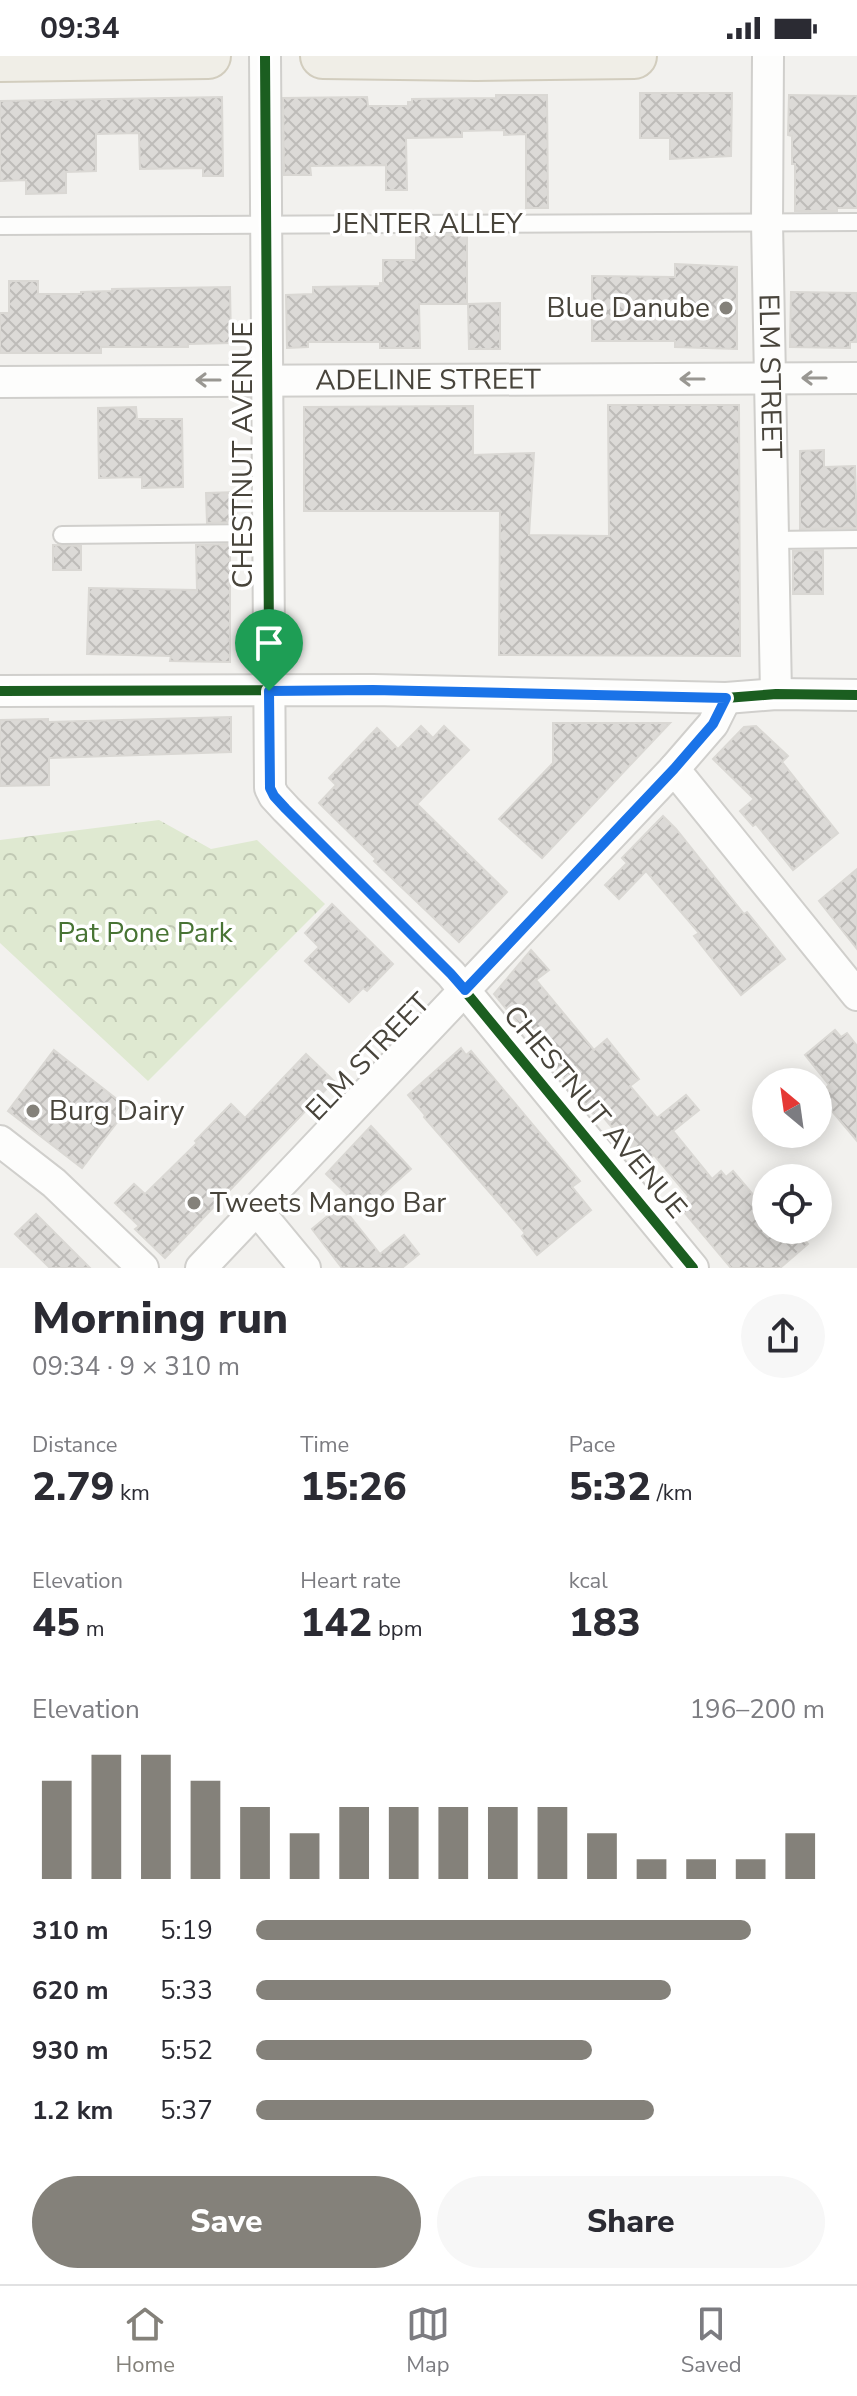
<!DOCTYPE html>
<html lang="en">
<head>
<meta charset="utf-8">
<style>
  :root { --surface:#fff; --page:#f7f7f7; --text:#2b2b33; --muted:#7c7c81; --line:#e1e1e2; --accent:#84817a }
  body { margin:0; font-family:"Nunito Sans",sans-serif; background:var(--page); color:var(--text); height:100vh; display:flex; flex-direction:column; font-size:30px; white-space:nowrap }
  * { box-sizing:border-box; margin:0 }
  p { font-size:26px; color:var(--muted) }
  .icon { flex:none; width:44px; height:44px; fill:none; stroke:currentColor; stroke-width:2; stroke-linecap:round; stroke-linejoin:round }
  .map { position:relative; height:1212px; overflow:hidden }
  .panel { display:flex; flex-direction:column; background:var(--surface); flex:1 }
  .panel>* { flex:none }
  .needle { width:52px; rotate:331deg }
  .controls { position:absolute; left:752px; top:1012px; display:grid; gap:16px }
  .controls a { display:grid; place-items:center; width:80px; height:80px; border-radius:50%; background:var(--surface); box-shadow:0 4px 20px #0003; font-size:40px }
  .pin { position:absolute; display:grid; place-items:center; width:68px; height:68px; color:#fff; margin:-82px -34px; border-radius:50% 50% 50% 0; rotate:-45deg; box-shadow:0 0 8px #0007 }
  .pin .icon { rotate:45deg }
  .round { display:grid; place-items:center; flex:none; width:84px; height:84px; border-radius:42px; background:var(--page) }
  .summary { display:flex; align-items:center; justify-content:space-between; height:136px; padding:0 32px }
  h1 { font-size:44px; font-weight:800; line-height:60px }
  .stats { display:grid; grid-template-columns:repeat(3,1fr); gap:12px; height:136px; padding:8px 32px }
  .stats div { display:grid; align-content:center }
  .stats b { font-size:40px; font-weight:800 }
  .stats small { font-size:22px; font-weight:400 }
  .stats p { font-size:22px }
  .chart { height:224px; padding:16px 32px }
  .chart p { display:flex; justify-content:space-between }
  .chart svg { width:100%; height:144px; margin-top:8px; stroke:var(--accent); stroke-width:6 }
  .button { display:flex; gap:16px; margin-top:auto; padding:16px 32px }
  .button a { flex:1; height:92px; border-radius:48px; background:var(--accent); color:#fff; font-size:32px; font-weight:800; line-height:92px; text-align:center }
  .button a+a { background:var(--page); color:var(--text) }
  ul { padding:0 32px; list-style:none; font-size:26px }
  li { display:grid; grid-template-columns:128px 96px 1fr; align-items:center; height:60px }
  li i { height:20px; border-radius:10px; background:var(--accent) }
  .status { display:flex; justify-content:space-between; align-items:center; height:56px; padding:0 40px; background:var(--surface); direction:ltr }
  .status svg { height:22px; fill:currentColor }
  .dock { display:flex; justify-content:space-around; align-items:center; height:112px; border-top:2px solid var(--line); background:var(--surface); font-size:22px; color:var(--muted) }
  .dock a { display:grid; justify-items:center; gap:4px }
  .dock .selected { color:var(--accent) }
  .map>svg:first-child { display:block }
  .forest { fill:url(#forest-crowns) }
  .building { fill:url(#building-cross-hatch); stroke:#dad8d4; stroke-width:2 }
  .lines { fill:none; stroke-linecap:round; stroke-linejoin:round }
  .service-casing { stroke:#d0cfcc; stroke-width:20 }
  .minor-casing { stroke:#d0cfcc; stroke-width:34 }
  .primary-casing { stroke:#d2cdbe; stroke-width:48 }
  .service { stroke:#fdfdfc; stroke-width:16 }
  .minor { stroke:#fdfdfc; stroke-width:30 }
  .primary { stroke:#f0eee7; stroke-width:44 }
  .cycleway-casing { stroke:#fff; stroke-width:15 }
  .cycleway { stroke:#1b5e20; stroke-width:10 }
  .oneway { stroke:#999792 }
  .route-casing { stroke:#fff; stroke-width:16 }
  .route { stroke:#1a73e8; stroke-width:10 }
  .poi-dot { fill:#84817a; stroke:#fff; stroke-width:3 }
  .labels { text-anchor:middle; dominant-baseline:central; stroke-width:7; stroke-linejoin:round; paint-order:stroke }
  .street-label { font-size:28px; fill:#48443b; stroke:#fff }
  .poi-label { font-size:28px; fill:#48443b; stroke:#fff; text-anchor:start }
  .park-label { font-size:28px; fill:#487434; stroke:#fff }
</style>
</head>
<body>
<div class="status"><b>09:34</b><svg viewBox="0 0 49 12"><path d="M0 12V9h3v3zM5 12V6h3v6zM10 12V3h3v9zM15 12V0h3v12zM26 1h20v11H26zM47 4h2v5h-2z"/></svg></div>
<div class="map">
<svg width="857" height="1212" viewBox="0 0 857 1212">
  <defs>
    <pattern id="forest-crowns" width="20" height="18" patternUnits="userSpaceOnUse" patternTransform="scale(2)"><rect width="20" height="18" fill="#dfe9d1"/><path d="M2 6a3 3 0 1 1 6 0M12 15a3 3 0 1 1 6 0" fill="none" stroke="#c1c9b4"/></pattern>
    <pattern id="building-cross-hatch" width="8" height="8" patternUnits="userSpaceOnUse" patternTransform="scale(2)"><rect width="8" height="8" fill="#dcdad7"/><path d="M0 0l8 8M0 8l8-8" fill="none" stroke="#bebcb9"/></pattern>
  </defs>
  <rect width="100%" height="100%" fill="#f2f1ee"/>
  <polygon class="forest" points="159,764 211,793 257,784 325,848 148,1025 0,887 0,784"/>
  <g class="building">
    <polygon points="640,37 732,37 731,100 670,103 670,82 640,82"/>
    <polygon points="496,39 547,39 548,152 526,152 526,78 504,79 504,74 462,75 462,81 406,82 407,134 386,134 386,109 310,110 311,119 284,119 283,42 367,41 368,50 408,50 408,46 412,46 412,43 496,42"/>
    <polygon points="789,39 857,40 857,152 837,152 837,155 795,155 795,108 792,108 792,80 788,79"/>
    <polygon points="222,41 223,120 203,120 203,112 140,113 139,77 96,78 96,115 66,116 66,137 26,138 26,124 0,125 0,45"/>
    <polygon points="416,179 467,179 467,248 419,248 420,292 380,292 380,286 308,286 308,291 287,292 286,239 313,238 313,231 380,230 380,227 383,227 383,204 416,204"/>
    <polygon points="675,208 737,211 737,293 675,291 675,285 592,285 592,220 675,221"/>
    <polygon points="9,225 38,225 38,238 81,238 81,236 112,235 112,233 230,231 231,287 188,288 188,291 101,291 101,297 0,297 0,257 9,257"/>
    <polygon points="791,236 857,237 857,286 850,286 850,292 790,291"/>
    <polygon points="500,247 500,293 469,293 468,248"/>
    <polygon points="608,349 739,349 740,600 499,599 500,455 304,455 304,351 473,350 473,399 534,397 529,479 609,480"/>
    <polygon points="136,351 137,363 182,363 183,431 142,432 142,421 99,422 98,352"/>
    <polygon points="824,394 824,411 855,410 857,472 800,473 800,395"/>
    <polygon points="237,436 237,466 207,467 206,437"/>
    <polygon points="230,488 230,606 170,605 171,600 87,598 89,532 197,534 196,489"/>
    <polygon points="53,489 81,490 81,514 53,514"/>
    <polygon points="823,494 823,538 793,538 793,495"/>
    <polygon points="231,661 231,696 49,702 49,729 0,730 0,664 48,663 48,666"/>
    <polygon points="553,667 670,667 542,802 499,763 553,707"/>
    <polygon points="421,670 433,682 444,670 469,694 417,748 507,836 459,886 374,805 376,803 319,747 336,729 329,722 377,672 398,693"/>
    <polygon points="756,670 788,700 782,706 838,777 793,814 756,768 753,770 740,755 754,743 713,703 744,671"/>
    <polygon points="663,760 676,773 744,858 747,856 785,903 741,939 694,880 699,877 646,815 619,843 605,829 627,807 622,802"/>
    <polygon points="857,813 857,893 819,845"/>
    <polygon points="332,848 393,908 367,935 363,932 349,946 305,905 319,891 305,877"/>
    <polygon points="531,894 549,914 536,924 594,994 607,983 639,1023 630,1030 657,1062 686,1039 699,1054 673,1075 712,1123 721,1115 726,1121 733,1115 766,1154 766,1174 796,1174 808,1188 780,1212 731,1212 679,1150 689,1141 654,1099 643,1108 599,1056 595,1060 494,938"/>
    <polygon points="835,974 841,981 847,977 857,990 857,1085 821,1042 830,1034 827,1031 829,1029 805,999"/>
    <polygon points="461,992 466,999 471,995 580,1125 572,1131 591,1154 537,1199 522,1180 525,1177 424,1061 425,1059 408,1039"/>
    <polygon points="54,994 128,1052 82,1112 8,1055"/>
    <polygon points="306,998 334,1025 165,1202 135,1173 139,1170 115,1147 134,1128 145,1138 197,1087 195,1085 231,1048 245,1062"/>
    <polygon points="371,1070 411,1113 364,1155 326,1118"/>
    <polygon points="341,1149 380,1198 404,1179 419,1198 402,1212 342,1212 312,1173"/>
    <polygon points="36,1158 90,1212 50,1212 15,1178"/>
  </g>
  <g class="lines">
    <defs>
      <g id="service">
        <polyline points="0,170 857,166"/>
        <polyline points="62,479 267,477"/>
        <polyline points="772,484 857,483"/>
      </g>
      <g id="minor">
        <polyline points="265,0 270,732 274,740 286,753 451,918 693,1212"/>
        <path id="s1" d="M768,0L767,166L776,638"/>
        <path id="s2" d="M0,326L857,322"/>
        <polyline points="0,635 373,634 726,642 776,638 857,639"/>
        <polyline points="674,713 857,939"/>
        <polyline points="0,1085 54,1127 143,1212"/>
        <polyline points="257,1154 305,1212"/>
        <polyline points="201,1212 674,713 713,668 726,642"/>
      </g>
      <g id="primary">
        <polyline points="323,0 476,2 634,0"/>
        <polyline points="0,3 208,0"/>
      </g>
    </defs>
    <use href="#service" class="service-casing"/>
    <use href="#minor" class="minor-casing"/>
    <use href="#primary" class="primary-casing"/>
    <use href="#service" class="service"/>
    <use href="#minor" class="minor"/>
    <use href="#primary" class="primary"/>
    <defs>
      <g id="cycleway">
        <polyline points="265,0 270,732 274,740 286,753 451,918 693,1212"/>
        <polyline points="0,635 373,634 726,642 776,638 857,639"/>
      </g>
    </defs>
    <use href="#cycleway" class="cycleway-casing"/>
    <use href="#cycleway" class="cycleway"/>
  </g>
  <defs><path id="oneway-shaft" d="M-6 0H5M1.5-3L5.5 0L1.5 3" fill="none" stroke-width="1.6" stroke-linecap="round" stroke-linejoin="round" transform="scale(2)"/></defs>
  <g class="oneway">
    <use href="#oneway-shaft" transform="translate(814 322) rotate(180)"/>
    <use href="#oneway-shaft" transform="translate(692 323) rotate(180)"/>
    <use href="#oneway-shaft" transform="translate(208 324) rotate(180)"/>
  </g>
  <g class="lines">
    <defs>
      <polygon id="route" points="373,634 726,642 713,668 674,713 465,934 451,918 286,753 274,740 270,732 269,635"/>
    </defs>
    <use href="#route" class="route-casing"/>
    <use href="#route" class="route"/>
  </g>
  <g class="poi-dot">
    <circle cx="726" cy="252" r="8"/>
    <circle cx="33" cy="1055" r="8"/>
    <circle cx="194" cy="1147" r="8"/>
  </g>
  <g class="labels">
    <g class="street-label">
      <text x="428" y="168">JENTER ALLEY</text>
      <text stroke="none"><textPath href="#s1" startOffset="320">ELM STREET</textPath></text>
      <text stroke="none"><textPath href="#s2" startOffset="428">ADELINE STREET</textPath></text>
      <text transform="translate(243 399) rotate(-90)">CHESTNUT AVENUE</text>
      <text transform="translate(368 1001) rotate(-46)">ELM STREET</text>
      <text transform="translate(595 1056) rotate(50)">CHESTNUT AVENUE</text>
    </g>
    <g class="poi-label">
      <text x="710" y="252" text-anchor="end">Blue Danube</text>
      <text x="49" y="1055">Burg Dairy</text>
      <text x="210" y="1147">Tweets Mango Bar</text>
    </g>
    <g class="park-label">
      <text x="145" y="877">Pat Pone Park</text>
    </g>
  </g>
</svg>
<div class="controls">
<a><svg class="needle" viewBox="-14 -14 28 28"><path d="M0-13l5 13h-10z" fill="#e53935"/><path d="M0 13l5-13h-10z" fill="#7c7c81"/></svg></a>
<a><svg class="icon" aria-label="locate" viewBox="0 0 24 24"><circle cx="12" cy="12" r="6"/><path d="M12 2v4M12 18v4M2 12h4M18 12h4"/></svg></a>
</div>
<div class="pin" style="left:269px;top:635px;background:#1e9e55"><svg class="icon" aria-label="arrive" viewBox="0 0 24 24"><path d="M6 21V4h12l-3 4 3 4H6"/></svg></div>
</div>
<section class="panel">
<div class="summary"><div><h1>Morning run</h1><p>09:34 · 9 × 310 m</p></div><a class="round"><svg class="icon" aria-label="share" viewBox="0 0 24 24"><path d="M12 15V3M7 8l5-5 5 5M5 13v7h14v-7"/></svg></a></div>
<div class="stats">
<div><p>Distance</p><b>2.79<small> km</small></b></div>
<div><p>Time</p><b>15:26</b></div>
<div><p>Pace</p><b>5:32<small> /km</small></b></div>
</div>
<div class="stats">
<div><p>Elevation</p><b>45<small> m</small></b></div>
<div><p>Heart rate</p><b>142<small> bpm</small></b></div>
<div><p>kcal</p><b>183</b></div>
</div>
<div class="chart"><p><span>Elevation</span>196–200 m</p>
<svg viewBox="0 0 160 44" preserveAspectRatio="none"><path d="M5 44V14M15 44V6M25 44V6M35 44V14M45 44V22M55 44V30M65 44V22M75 44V22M85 44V22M95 44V22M105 44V22M115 44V30M125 44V38M135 44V38M145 44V38M155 44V30"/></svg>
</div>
<ul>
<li><b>310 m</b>5:19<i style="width:87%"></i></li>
<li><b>620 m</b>5:33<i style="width:73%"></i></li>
<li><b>930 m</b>5:52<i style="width:59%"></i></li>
<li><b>1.2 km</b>5:37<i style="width:70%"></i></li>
</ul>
<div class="button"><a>Save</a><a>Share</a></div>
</section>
<nav class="dock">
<a class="selected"><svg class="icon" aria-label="home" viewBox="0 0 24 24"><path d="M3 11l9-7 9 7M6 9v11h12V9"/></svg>Home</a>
<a><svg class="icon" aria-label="map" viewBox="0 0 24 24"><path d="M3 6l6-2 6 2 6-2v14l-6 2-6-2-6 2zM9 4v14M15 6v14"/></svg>Map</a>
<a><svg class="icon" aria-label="saved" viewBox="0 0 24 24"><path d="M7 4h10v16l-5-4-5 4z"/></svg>Saved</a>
</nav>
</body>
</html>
